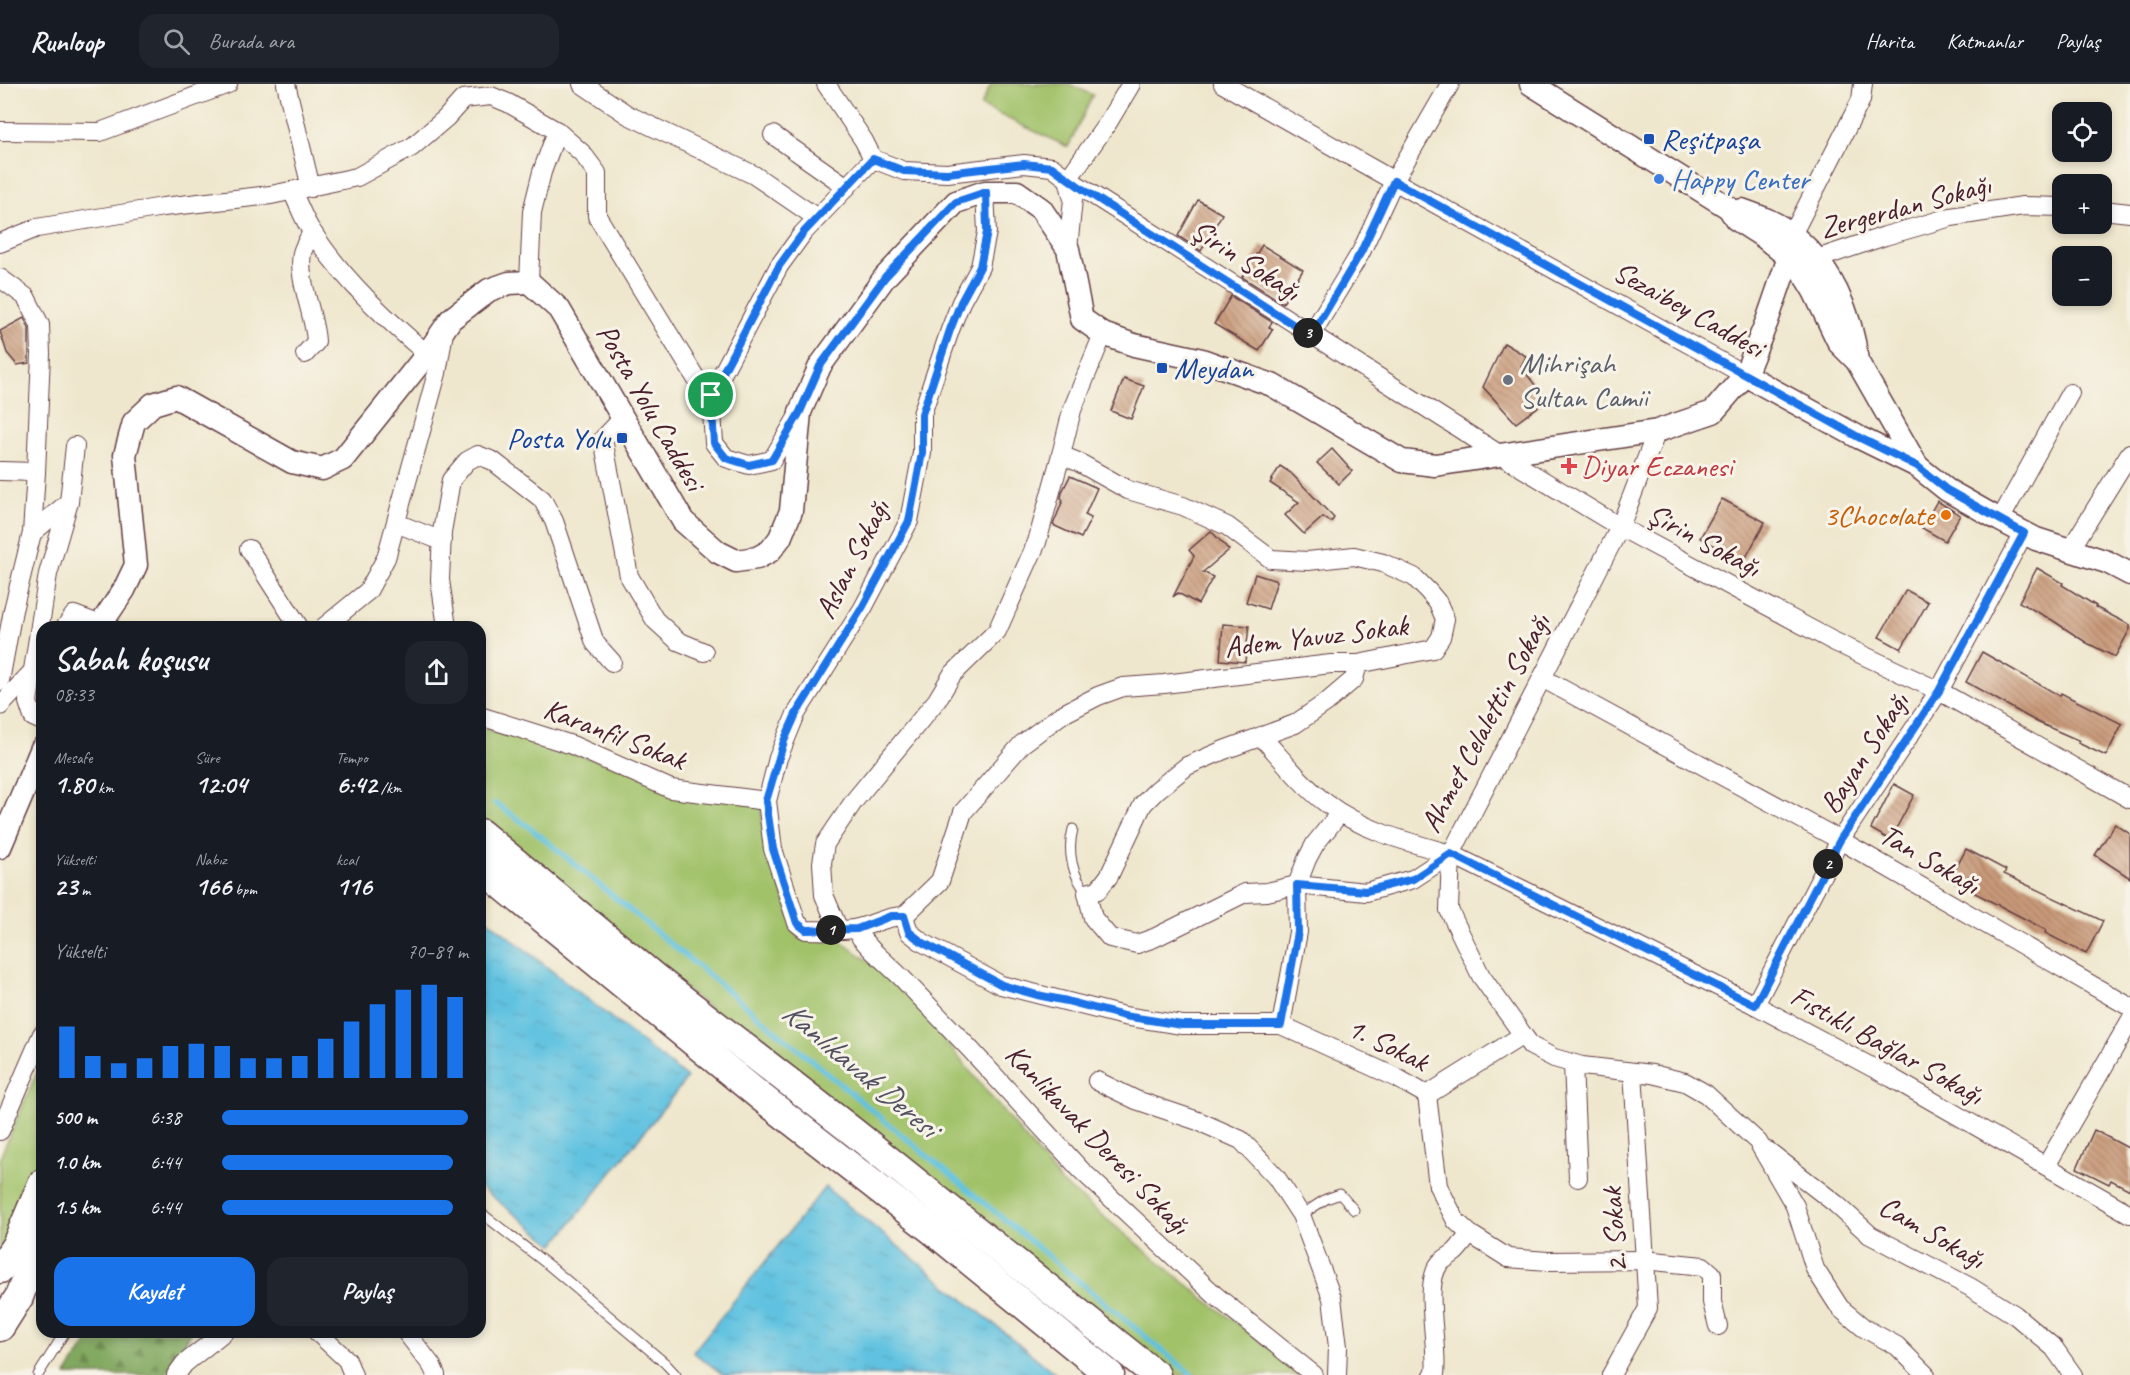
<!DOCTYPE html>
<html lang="tr">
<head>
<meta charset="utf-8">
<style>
  :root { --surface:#171b24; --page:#20242c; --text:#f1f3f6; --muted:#9ea1a6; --line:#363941; --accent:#1a73e8 }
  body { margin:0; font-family:Caveat,sans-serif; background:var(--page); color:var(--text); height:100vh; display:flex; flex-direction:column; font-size:22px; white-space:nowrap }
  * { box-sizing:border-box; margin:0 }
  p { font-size:20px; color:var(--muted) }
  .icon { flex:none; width:33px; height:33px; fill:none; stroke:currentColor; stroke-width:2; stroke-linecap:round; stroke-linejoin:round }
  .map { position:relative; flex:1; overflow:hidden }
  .drawer { position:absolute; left:36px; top:537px; width:450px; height:717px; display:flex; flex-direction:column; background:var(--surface); border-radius:18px; box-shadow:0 3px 9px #0003 }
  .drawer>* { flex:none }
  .buttons { position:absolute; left:2052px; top:18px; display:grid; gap:12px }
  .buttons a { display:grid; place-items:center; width:60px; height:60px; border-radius:12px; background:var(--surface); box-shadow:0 3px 9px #0003; font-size:30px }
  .pin { position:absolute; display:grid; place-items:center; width:51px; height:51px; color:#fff; margin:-26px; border:3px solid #fff; border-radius:50%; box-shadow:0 2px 6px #0007 }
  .km { position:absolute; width:30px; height:30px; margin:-15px; border-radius:50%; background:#222; color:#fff; font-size:16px; line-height:30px; text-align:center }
  .round { display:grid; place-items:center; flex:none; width:63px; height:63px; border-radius:18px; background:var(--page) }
  .overview { display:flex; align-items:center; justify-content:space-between; height:102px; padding:0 18px }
  h1 { font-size:33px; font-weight:700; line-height:45px }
  .figures { display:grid; grid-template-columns:repeat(3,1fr); gap:9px; height:102px; padding:6px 18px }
  .figures div { display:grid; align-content:center }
  .figures b { font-size:26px; font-weight:700 }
  .figures small { font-size:16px; font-weight:400 }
  .figures p { font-size:16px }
  .chart { height:168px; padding:12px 18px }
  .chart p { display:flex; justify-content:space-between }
  .chart svg { width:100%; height:108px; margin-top:6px; stroke:var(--accent); stroke-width:6 }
  .cta { display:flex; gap:12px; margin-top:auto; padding:12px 18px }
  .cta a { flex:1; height:69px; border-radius:18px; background:var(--accent); color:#fff; font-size:24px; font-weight:700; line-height:69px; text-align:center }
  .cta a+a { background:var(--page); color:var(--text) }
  ul { padding:0 18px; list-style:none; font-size:20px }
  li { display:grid; grid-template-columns:96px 72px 1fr; align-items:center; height:45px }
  li i { height:15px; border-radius:8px; background:var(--accent) }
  header { display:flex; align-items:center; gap:36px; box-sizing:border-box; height:84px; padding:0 30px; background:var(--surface); border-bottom:2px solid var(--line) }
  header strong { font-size:28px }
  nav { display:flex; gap:33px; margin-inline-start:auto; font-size:21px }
  .search { width:420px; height:54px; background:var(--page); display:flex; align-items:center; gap:15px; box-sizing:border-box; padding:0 21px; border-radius:18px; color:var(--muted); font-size:22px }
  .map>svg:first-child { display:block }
  .forest { fill:url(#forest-firs); stroke:#666444; stroke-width:1.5 }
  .park { fill:#a2c26a; stroke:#76704a; stroke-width:1.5 }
  .water { fill:url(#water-ripples); stroke:#567086; stroke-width:1.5 }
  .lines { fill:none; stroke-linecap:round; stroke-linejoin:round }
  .stream { stroke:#61c2e0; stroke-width:5 }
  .building { fill:url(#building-back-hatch) }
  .service-casing { stroke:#633d43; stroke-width:11 }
  .minor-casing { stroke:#633d43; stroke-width:20 }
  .tertiary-casing { stroke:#633d43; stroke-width:25 }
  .primary-casing { stroke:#633d43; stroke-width:31 }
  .service { stroke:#fff; stroke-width:9 }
  .minor { stroke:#fff; stroke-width:18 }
  .tertiary { stroke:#fff; stroke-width:22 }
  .primary { stroke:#fff; stroke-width:28 }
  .route-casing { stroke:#fff; stroke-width:12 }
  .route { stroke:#1a73e8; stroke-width:8 }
  .transit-dot { fill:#1a4fb4; stroke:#f7f3e8; stroke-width:2 }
  .shop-dot { fill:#3f7fe0; stroke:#f7f3e8; stroke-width:2 }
  .worship-dot { fill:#6b7280; stroke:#f7f3e8; stroke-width:2 }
  .health-dot { fill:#e0444e; stroke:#f7f3e8; stroke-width:2 }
  .food-dot { fill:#e8710a; stroke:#f7f3e8; stroke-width:2 }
  .labels { text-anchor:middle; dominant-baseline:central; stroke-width:6; stroke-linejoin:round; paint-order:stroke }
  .transit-label { font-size:30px; fill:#164399; stroke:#f7f3e8; text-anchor:start }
  .shop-label { font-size:30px; fill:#366cbe; stroke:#f7f3e8; text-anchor:start }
  .street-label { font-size:30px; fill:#4a1f2b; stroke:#f7f3e8 }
  .worship-label { font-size:30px; fill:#5b616d; stroke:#f7f3e8; text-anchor:start }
  .health-label { font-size:30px; fill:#be3a42; stroke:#f7f3e8; text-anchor:start }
  .food-label { font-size:30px; fill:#c56008; stroke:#f7f3e8; text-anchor:end }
  .water-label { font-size:32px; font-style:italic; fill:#515061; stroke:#f7f3e8 }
</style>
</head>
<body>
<header>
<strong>Runloop</strong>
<div class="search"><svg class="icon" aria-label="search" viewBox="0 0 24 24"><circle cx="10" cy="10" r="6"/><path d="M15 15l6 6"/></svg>Burada ara</div>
<nav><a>Harita</a><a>Katmanlar</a><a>Paylaş</a></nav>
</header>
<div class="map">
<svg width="2130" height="1291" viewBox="0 0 2130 1291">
  <defs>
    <pattern id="forest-firs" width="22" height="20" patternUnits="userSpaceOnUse" patternTransform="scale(1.5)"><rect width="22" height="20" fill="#81a85e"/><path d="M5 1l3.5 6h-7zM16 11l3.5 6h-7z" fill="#6c884e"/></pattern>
    <pattern id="water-ripples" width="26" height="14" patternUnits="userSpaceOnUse" patternTransform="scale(1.5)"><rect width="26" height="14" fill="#61c2e0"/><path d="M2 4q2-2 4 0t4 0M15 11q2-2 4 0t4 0" fill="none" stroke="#56a6c0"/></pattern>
    <pattern id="building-back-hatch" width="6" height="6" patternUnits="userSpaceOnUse" patternTransform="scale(1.5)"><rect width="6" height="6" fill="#c99a79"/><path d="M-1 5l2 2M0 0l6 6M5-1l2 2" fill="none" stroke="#a57d63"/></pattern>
  </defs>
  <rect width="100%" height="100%" fill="#f7f3e8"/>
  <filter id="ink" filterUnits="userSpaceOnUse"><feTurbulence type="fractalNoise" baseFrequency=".0167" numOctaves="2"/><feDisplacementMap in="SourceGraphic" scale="12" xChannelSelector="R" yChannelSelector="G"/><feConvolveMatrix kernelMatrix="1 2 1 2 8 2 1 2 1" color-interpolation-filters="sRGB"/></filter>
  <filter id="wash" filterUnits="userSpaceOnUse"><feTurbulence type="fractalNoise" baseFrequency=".008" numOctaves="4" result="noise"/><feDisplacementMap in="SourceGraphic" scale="24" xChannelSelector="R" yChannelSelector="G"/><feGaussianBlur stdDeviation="1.35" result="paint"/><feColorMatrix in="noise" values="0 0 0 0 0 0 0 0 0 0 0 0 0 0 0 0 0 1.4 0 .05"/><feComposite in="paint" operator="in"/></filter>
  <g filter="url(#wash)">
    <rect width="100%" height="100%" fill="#efe7cd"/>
    <polygon class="forest" points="94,1248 192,1248 165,1291 66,1291"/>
    <g class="park">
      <polygon points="991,0 1069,0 1093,11 1068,63 981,22"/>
      <polygon points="480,643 761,723 765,757 798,854 842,858 895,896 1061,1098 1206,1216 1306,1291 1166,1291 480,740"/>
      <polygon points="42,977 42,1078 0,1174 0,1074"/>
    </g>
    <g class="water">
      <polygon points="480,830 687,994 554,1161 480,1103"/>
      <polygon points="825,1103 1057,1291 724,1291 693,1268"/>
    </g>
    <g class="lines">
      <polyline class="stream" points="495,719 532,745 1192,1291"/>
    </g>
    <g id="blocks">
      <g class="building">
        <polygon points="1198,116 1222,130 1201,167 1178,152"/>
        <polygon points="1262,161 1303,186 1283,219 1242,193"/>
        <polygon points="1231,212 1272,238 1269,243 1273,245 1259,267 1214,240"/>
        <polygon points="24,234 29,244 29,279 17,281 7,269 0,247"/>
        <polygon points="1504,259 1526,272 1521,283 1547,316 1516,339 1483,303"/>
        <polygon points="1124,295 1144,302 1131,335 1111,327"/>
        <polygon points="1332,365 1352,387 1339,400 1317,379"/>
        <polygon points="1280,382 1291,389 1334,434 1331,438 1323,433 1304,450 1285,431 1299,418 1270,399"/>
        <polygon points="1070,392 1097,404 1085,431 1091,434 1081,454 1053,441 1063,416 1061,414 1062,408"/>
        <polygon points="1722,415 1765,438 1744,477 1700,454"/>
        <polygon points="1937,417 1960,431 1945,457 1922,444"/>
        <polygon points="1211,447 1229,466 1203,488 1213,493 1198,520 1178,509 1173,513 1194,472 1189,466"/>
        <polygon points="2037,484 2063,499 2062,501 2096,522 2095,523 2130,541 2130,545 2115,573 2087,559 2052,536 2019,518"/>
        <polygon points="1255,490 1277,497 1268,525 1246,518"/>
        <polygon points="1906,506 1928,518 1901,565 1879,553"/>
        <polygon points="1223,540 1249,542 1245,578 1220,576"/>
        <polygon points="1982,568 2060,612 2061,609 2122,640 2106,672 2078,659 2080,657 2037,638 1966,598"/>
        <polygon points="1894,700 1914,711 1890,756 1871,745"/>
        <polygon points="2115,740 2130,750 2130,794 2095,771"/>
        <polygon points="1966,765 2006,786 2004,790 2103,837 2086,870 2045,849 2046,846 1950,796"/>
        <polygon points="2094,1046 2130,1065 2130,1106 2111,1096 2109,1100 2077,1084"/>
      </g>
    </g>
  </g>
  <g filter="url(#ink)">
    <use href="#blocks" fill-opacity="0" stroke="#633d43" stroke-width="1.5"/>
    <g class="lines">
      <defs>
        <g id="service">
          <path d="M1073,745C1067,768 1072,791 1087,809"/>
          <polyline points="480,1128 552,1184 665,1279 676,1291"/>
          <polyline points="1301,1131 1326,1115 1340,1110 1354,1126"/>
          <polyline points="38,1291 65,1248"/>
        </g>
        <g id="minor">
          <polyline points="286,0 311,104"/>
          <polyline points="582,0 628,31 754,91 817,134"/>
          <polyline points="826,0 864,57 873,75 904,87 947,89 1024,80 1052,83 1068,95 1073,115 1068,165"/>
          <polyline points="1131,0 1107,40 1068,95 1499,370 1620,443 1833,557 1939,607 2130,715"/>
          <polyline points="1223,0 1394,97 1745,291"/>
          <polyline points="0,47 100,48 228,0"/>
          <polyline points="773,51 847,103"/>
          <path d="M292,107C299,121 304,137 313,149C343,195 385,234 427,270"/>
          <polyline points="2102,126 2130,129"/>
          <polyline points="1792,151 1861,16 1863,0"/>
          <polyline points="0,159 37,144 163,123 271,111 357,93 412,63 446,34 463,15 491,12 508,19 557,47 582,69 597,89 597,132 697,296 711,311 779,182 803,149 873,75"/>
          <polyline points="1805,179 1885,152 1951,133 2023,122 2062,123"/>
          <polyline points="0,194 26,213 40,241 41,270 36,388 0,387"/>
          <polyline points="529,198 532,128 542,88 557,47"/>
          <polyline points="1311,251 1361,168 1394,97 1450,0"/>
          <path d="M305,270L316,258C315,231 297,196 302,169C304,162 309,154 312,148"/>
          <polyline points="711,311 714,359 726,374 749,381 772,376 799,330"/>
          <polyline points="623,334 603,355 629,492 655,536 678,557 704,568"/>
          <polyline points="1061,371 1072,326 1103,250"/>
          <polyline points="2000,436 2070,309"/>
          <polyline points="396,439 442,457"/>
          <polyline points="32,449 69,418"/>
          <polyline points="249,465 299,543"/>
          <polyline points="2070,466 2130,369"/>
          <polyline points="65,543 74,531 101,541"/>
          <polyline points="324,543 368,507 386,474 437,289 444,248"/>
          <polyline points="447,543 440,496 442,448 451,396 467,377 478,371 493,377 542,415 554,437 595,559 612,578"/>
          <polyline points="1358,580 1354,595 1327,618 1295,640 1224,666 1187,682 1157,706 1143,720 1109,792 1098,806 1087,809 1093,834 1110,854 1137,860 1154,854 1245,809 1267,808 1297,801 1366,808 1413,795 1451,770 1620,443 1657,347"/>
          <polyline points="1542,594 1840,756 2130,923"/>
          <polyline points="0,597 13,526 32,449 36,388"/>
          <polyline points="0,622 36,584"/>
          <polyline points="480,632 572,661 671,705 767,717"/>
          <polyline points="42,637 33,633 28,618 48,490 69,418 75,362"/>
          <path d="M1261,652C1282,675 1302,701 1326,719C1363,747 1408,758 1451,770L1755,921L1892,994L2130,1130"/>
          <polyline points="904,832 909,848 922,858 1001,901 1124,932 1182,941 1281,941 1395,993 1427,1011"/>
          <polyline points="857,845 861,854 872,866 901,893 969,964 1081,1086 1216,1212 1314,1291"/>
          <path d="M839,846L824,811L822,779L825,760L854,717L937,616L952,591L997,547L1037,458L1061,371L1078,378L1128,406L1183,422L1227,442L1271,475L1308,477L1354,472L1383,479L1414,493L1428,507L1438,519L1445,535L1441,553L1433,565L1358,580H1331L1164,600L1123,603L1098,612L1061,631L1022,660L963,728L940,797L904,832C887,832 874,840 858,844C842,848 822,846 806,846L797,839L773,765L767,717L778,674L796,630L863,524L909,437L922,369V330L950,246L961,218L980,183L987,148L985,108"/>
          <polyline points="1755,921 1840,756 1939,607 2024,449"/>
          <polyline points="1281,941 1298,848 1297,801 1307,775 1315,760 1340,729"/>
          <polyline points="1523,951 1531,962 1554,974 1582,982 1652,990 1685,998 1706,1010 1758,1058 1795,1122 1815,1185 1840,1224 1864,1244 1897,1262 1926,1291"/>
          <polyline points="1573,980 1578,1094"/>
          <polyline points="1097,997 1136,1016 1198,1037 1241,1056 1276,1093 1301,1131 1332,1214 1338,1263 1337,1291"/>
          <polyline points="1427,1011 1438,1102 1456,1137 1470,1150 1508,1174 1548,1177 1644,1176 1703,1182 1712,1190 1712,1218 1718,1242"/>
          <polyline points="1427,1011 1523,951 1481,892 1449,826 1451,770"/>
          <polyline points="0,1047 42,950"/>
          <polyline points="1768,1067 1836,1120 1870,1151 1970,1203 2015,1231 2054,1264 2073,1291"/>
          <polyline points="2046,1082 2130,937"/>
          <polyline points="317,1248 347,1276 353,1291"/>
          <polyline points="406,1248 432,1282 436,1291"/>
          <polyline points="176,1291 184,1280 224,1248"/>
          <path d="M1433,1291L1435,1290C1439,1261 1422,1200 1440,1179C1444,1175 1450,1172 1455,1168C1460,1163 1465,1156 1470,1150"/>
          <polyline points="1611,1291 1648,1224 1633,988"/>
        </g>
        <g id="tertiary">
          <polyline points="1531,0 1729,124 1736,135 1764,153 1799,182 1814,207 1839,259 1857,277 1917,382"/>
          <path d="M1742,126C1759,132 1778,139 1792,151C1830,180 1852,231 1857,277"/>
          <polyline points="1745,291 1860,354 1917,382 1947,406 2000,436 2036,455 2107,478 2130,490"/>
          <polyline points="99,543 124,506 136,481 125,371 134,338 153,320 176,313 292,378 322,385 343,375 427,270 451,235 489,206 509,199 529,198 559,225 683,437 718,468 736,477 757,474 770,467 780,454 791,427 800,328 820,282 885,193 956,118 985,108 1017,108 1041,125 1068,165 1082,235 1103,250 1134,261 1202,276 1272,301 1402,377 1435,381 1657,347 1713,328 1745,291 1767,237 1789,173 1792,151"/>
          <polyline points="0,763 42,664"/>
        </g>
        <g id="primary">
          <polyline points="480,749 654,893 856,1050 1156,1291"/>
          <polyline points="480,783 761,1013 932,1146 1110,1291"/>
          <polyline points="0,1185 16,1161 42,1100"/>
          <polyline points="0,1243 19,1213 42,1152"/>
        </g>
      </defs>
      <use href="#service" class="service-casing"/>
      <use href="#minor" class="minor-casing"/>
      <use href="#tertiary" class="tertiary-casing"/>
      <use href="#primary" class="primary-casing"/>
      <use href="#service" class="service"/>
      <use href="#minor" class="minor"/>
      <use href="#tertiary" class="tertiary"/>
      <use href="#primary" class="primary"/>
    </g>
  </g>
  <g class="lines" filter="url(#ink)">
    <defs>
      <polygon id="route" points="873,75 904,87 947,89 1024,80 1052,83 1084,106 1311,252 1361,168 1394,97 1860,354 1917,382 1947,406 2024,449 1939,607 1840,756 1755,921 1451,770 1413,795 1366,807 1297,801 1298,848 1281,941 1182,941 1124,932 1067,917 1037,911 1002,901 922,858 909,848 904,832 891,832 857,845 806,846 797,839 773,765 766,717 784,657 796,630 862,524 909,437 922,369 922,330 950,246 961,218 980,183 987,148 986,108 956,118 885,193 820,282 800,328 772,376 749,381 726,374 714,359 711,311 779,182 803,149"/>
    </defs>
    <use href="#route" class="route-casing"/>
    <use href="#route" class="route"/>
  </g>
  <g class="transit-dot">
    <rect x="1643" y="49" width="12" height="12" rx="3"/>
    <rect x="1156" y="278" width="12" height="12" rx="3"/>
    <rect x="616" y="348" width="12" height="12" rx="3"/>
  </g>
  <circle class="shop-dot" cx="1659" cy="95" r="6"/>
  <circle class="worship-dot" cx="1508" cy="296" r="6"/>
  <path class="health-dot" d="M1566 373h6v6h6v6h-6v6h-6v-6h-6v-6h6z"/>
  <circle class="food-dot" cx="1946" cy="431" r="6"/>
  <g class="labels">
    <g class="transit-label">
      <text x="1661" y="55">Reşitpaşa</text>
      <text x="1174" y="284">Meydan</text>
      <text x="610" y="354" text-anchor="end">Posta Yolu</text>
    </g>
    <g class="shop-label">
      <text x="1671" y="95">Happy Center</text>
    </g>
    <g class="street-label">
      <text transform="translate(1905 122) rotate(-15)">Zergerdan Sokağı</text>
      <text transform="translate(1246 176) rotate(33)">Şirin Sokağı</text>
      <text transform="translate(1689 225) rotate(29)">Sezaibey Caddesi</text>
      <text transform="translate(651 323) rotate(60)">Posta Yolu Caddesi</text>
      <text transform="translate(1704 456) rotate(28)">Şirin Sokağı</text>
      <text transform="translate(852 475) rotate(-63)">Aslan Sokağı</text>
      <text transform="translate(1316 552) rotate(-7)">Adem Yavuz Sokak</text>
      <text transform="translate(1485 639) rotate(-62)">Ahmet Celalettin Sokağı</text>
      <text transform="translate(615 650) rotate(21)">Karanfil Sokak</text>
      <text transform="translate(1864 669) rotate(-57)">Bayan Sokağı</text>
      <text transform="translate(1930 775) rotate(30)">Tan Sokağı</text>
      <text transform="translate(1388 960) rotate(26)">1. Sokak</text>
      <text transform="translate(1887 961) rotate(29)">Fıstıklı Bağlar Sokağı</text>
      <text transform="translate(1098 1055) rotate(46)">Kanlikavak Deresi Sokağı</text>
      <text transform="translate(1614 1146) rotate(-94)">2. Sokak</text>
      <text transform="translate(1932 1148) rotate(30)">Cam Sokağı</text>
    </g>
    <g class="worship-label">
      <text x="1520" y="279">Mihrişah<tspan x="1520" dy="34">Sultan Camii</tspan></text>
    </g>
    <g class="health-label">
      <text x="1581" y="382">Diyar Eczanesi</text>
    </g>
    <g class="food-label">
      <text x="1934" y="431">3Chocolate</text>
    </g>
    <g class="water-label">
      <text transform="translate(860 985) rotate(40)">Kanlıkavak Deresi</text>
    </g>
  </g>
</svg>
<div class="buttons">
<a><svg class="icon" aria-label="locate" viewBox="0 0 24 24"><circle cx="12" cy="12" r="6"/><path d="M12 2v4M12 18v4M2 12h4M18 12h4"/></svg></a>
<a>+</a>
<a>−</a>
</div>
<div class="pin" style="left:711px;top:311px;background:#1e9e55"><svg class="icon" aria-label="arrive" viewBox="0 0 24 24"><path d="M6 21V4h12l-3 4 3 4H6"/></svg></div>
<b class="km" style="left:831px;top:846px">1</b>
<b class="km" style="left:1828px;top:780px">2</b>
<b class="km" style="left:1308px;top:249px">3</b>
<section class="drawer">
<div class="overview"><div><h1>Sabah koşusu</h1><p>08:33</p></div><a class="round"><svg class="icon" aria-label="share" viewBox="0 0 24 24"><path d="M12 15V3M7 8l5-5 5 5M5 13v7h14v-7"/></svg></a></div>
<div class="figures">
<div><p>Mesafe</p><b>1.80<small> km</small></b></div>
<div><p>Süre</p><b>12:04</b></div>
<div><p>Tempo</p><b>6:42<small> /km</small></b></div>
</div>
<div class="figures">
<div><p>Yükselti</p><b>23<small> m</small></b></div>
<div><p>Nabız</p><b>166<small> bpm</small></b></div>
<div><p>kcal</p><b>116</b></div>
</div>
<div class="chart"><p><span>Yükselti</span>70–89 m</p>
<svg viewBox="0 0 160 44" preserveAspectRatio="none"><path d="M5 44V23M15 44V35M25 44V38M35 44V36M45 44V31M55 44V30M65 44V31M75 44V36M85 44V36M95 44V35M105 44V28M115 44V21M125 44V14M135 44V8M145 44V6M155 44V11"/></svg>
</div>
<ul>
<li><b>500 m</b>6:38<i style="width:100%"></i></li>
<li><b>1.0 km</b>6:44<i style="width:94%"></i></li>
<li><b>1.5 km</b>6:44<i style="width:94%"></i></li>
</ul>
<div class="cta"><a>Kaydet</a><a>Paylaş</a></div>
</section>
</div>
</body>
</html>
